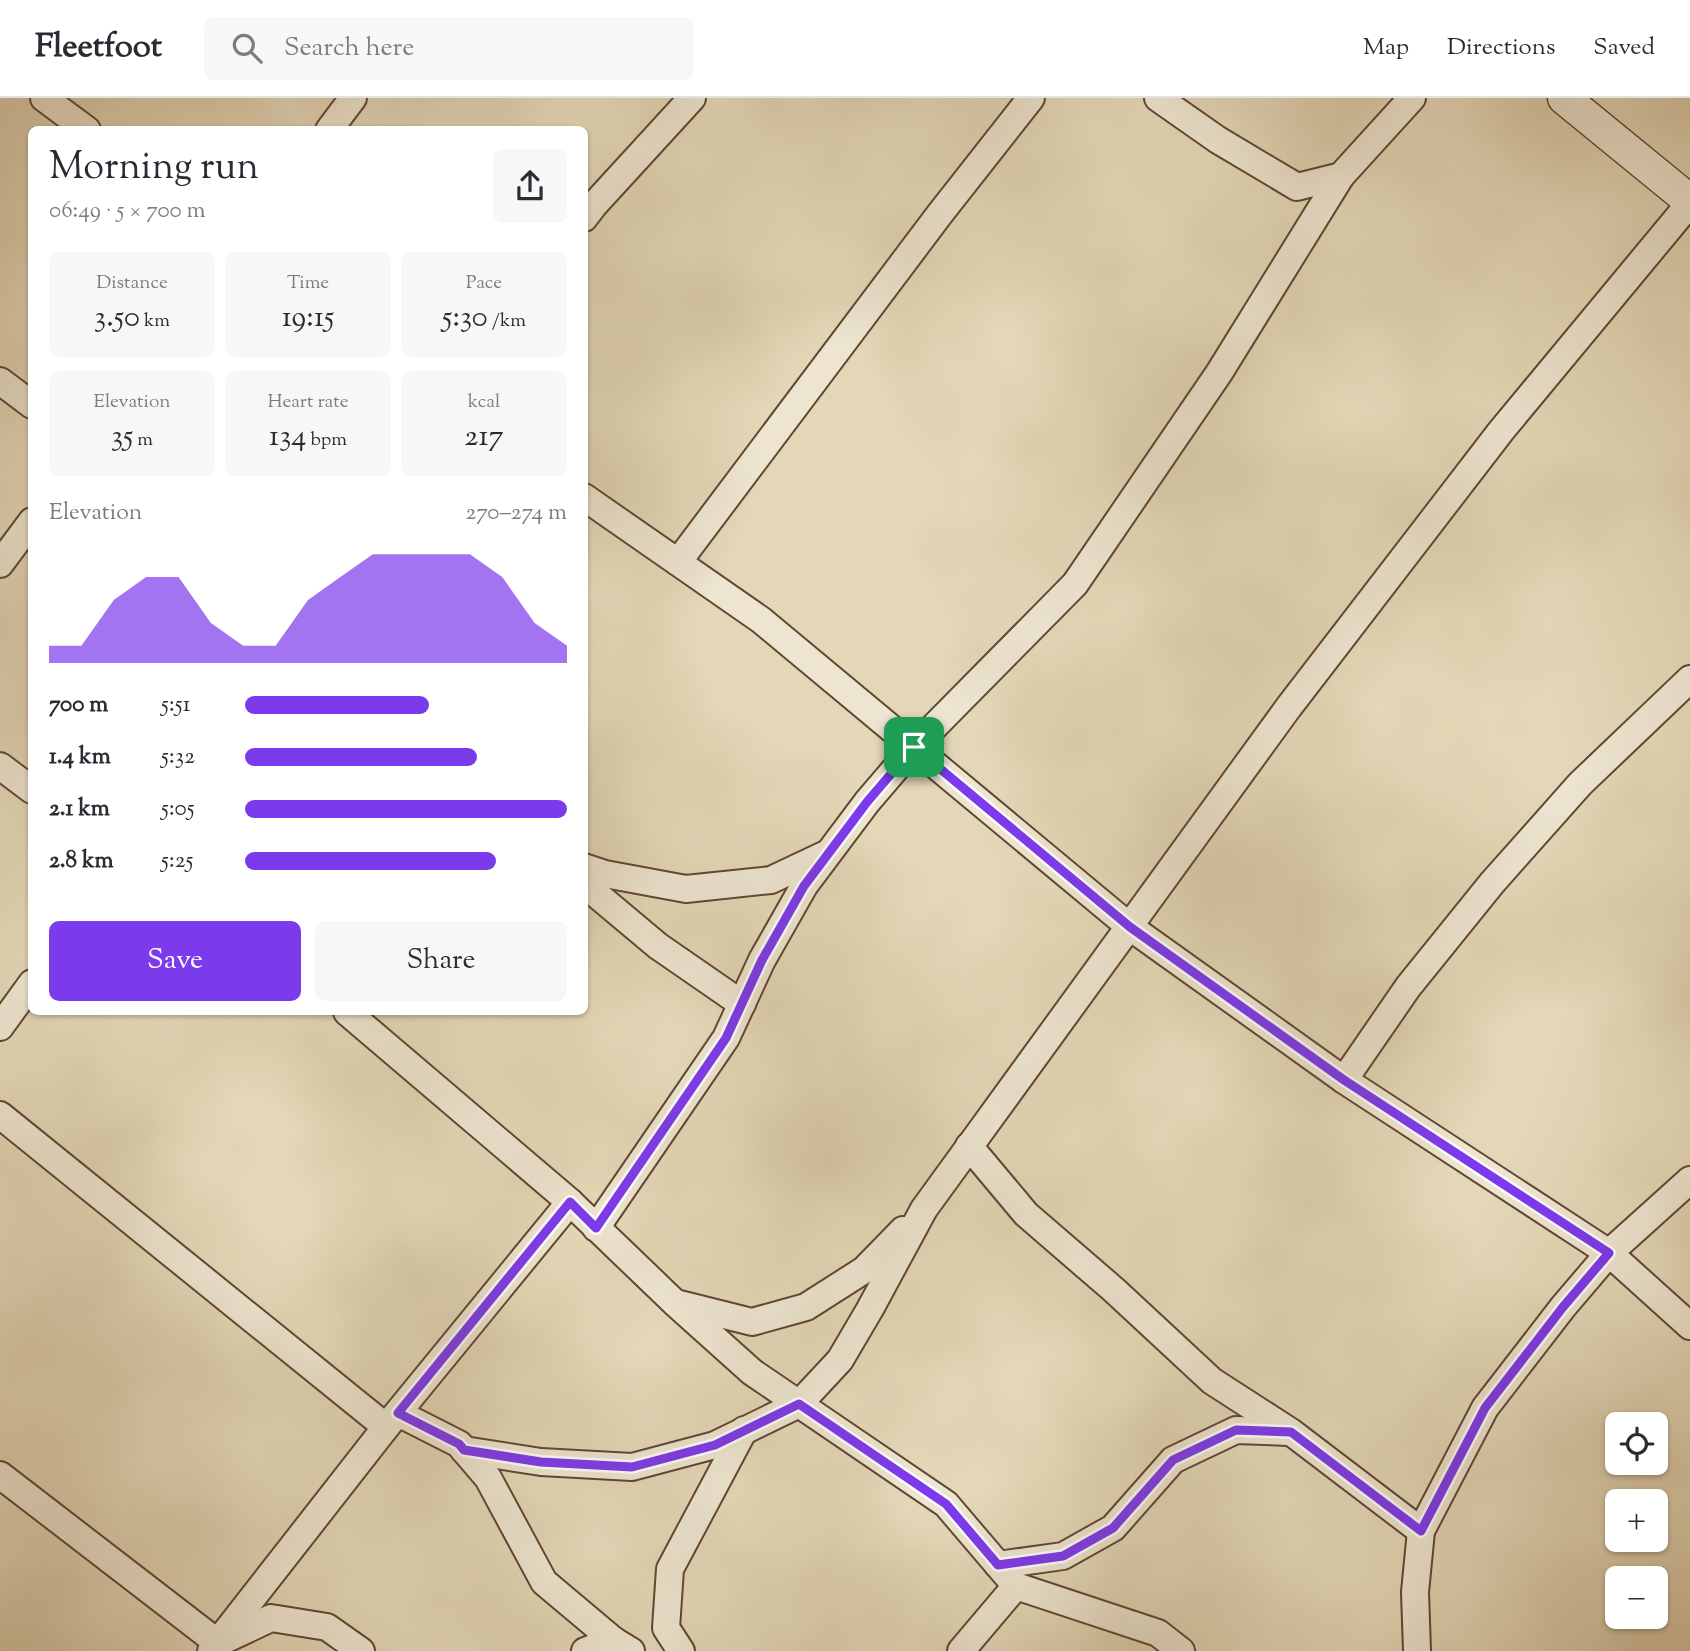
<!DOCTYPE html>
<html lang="en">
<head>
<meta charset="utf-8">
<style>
  :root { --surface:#fff; --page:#f7f7f7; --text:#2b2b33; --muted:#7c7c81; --line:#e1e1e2; --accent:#7c3aed }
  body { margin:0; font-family:"Sorts Mill Goudy",serif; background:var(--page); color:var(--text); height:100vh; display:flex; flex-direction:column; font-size:26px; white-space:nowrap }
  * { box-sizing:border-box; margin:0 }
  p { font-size:23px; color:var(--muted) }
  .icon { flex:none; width:38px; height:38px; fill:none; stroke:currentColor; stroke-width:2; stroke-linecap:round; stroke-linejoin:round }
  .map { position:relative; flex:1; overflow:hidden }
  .side { position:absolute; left:28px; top:28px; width:560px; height:889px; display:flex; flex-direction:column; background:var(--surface); border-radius:10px; box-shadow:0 2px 5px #0004 }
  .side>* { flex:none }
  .buttons { position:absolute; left:1605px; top:1314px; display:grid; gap:14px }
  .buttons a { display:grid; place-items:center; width:63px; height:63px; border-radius:10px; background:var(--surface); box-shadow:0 2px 5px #0004; font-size:35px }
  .pin { position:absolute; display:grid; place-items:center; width:60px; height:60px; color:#fff; margin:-30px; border-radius:14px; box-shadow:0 4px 10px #0006 }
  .round { display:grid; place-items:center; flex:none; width:74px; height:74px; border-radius:10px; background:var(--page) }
  .head { display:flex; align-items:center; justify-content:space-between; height:119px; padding:0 21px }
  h1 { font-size:38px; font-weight:600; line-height:52px }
  .stats { display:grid; grid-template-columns:repeat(3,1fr); gap:10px; height:119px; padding:7px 21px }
  .stats div { display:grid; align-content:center; border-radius:10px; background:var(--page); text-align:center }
  .stats b { font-size:30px; font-weight:600 }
  .stats small { font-size:19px; font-weight:400 }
  .stats p { font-size:19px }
  .chart { height:196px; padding:14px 21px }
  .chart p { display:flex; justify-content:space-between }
  .chart svg { width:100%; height:126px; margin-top:7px; fill:var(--accent); opacity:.7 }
  .primary-button { display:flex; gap:14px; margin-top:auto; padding:14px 21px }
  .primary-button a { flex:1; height:80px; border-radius:10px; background:var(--accent); color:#fff; font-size:28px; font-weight:600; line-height:80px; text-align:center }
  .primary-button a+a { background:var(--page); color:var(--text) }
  ul { padding:0 21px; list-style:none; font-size:23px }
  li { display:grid; grid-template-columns:112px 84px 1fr; align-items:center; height:52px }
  li i { height:18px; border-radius:9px; background:var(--accent) }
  header { display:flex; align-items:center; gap:42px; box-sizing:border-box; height:98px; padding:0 35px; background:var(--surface); border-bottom:2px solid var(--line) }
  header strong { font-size:33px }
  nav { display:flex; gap:38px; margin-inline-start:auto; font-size:24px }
  .search { width:490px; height:63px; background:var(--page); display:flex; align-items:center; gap:18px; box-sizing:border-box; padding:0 24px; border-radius:10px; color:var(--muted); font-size:26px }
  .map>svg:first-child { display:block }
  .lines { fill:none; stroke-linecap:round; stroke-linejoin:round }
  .minor-casing { stroke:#604732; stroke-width:30 }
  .tertiary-casing { stroke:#604732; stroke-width:35 }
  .minor { stroke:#ede5d0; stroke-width:26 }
  .tertiary { stroke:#ede5d0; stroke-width:32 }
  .route-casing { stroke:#fff; stroke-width:14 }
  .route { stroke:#7c3aed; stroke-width:9 }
</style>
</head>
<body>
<header>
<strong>Fleetfoot</strong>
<div class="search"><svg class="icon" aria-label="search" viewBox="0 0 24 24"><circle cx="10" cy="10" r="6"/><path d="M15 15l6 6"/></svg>Search here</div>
<nav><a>Map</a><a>Directions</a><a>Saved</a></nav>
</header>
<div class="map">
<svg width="1690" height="1553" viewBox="0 0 1690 1553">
  <rect width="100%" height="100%" fill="#e3d7b7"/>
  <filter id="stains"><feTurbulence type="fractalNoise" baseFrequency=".00286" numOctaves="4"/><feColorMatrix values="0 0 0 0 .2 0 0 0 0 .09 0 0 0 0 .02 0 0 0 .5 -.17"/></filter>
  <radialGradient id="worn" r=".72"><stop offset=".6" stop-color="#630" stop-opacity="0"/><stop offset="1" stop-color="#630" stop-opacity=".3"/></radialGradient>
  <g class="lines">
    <defs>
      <g id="minor">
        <polyline points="44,0 87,32"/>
        <polyline points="1158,0 1218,42 1297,89 1341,78 1412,0"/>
        <polyline points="329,32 353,0"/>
        <polyline points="584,120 594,107 692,0"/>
        <polyline points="0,283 32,307"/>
        <polyline points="584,399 761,522 1130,829 1344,982 1609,1155 1690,1228"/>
        <polyline points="678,464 939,117 1031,0"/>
        <polyline points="0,466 32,423"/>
        <polyline points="0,668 32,692"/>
        <polyline points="584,769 605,776 686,791 771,782 824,757"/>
        <polyline points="584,786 658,848 742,906"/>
        <polyline points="347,914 570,1104"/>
        <polyline points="0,929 32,885"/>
        <polyline points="1344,982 1408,889 1492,785 1580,686 1690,581"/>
        <polyline points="0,1017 386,1329"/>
        <polyline points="969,1048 1026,1116 1114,1192 1212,1283 1291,1334 1421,1433"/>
        <polyline points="596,1130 726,940 762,862 804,788 867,704 914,649 1075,486 1219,275 1341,78"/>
        <polyline points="680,1206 752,1224 806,1209 864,1172 903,1132"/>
        <polyline points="398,1315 459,1346 488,1380 544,1484 613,1542 631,1553"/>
        <polyline points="464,1352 541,1364 632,1369 715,1347 799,1306 840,1262 870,1211 924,1111 1288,610 1501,333 1690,105"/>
        <polyline points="0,1377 218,1545 271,1520 327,1529 361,1553"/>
        <polyline points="998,1467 1063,1458 1113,1430 1173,1362 1236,1332 1289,1334"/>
        <polyline points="211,1553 386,1329 570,1104 674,1204 752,1274 946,1406 1016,1488 1158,1535 1181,1553"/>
        <polyline points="585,1553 613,1542"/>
        <polyline points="681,1553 666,1530 670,1471 744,1332"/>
        <polyline points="961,1553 1016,1488"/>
        <polyline points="1417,1553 1415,1494 1421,1433 1485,1310 1563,1209 1609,1155 1690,1082"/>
      </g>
      <polyline id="tertiary" points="1564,0 1690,103"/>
    </defs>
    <use href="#minor" class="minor-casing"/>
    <use href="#tertiary" class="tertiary-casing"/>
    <use href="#minor" class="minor"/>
    <use href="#tertiary" class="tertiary"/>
  </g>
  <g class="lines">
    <defs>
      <polygon id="route" points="914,649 1130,829 1344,982 1609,1155 1563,1209 1485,1310 1421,1433 1291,1334 1236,1332 1173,1362 1113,1430 1063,1458 998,1467 946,1406 799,1306 715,1347 632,1369 541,1364 464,1352 459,1346 398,1315 570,1104 596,1130 726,940 762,862 804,788 867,704"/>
    </defs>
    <use href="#route" class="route-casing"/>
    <use href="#route" class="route"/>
  </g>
  <rect width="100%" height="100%" filter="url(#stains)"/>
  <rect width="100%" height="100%" fill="url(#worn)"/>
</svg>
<div class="buttons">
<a><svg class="icon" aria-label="locate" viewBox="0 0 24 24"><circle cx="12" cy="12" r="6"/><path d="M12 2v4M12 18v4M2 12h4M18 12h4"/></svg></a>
<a>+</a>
<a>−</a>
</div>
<div class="pin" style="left:914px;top:649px;background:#1e9e55"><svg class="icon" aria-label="arrive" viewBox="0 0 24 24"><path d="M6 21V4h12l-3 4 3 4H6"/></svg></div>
<section class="side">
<div class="head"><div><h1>Morning run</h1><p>06:49 · 5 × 700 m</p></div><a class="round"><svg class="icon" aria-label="share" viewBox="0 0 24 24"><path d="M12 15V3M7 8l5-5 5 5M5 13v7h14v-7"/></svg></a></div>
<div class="stats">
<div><p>Distance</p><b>3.50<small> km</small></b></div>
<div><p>Time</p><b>19:15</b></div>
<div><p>Pace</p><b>5:30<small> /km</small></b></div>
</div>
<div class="stats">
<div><p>Elevation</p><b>35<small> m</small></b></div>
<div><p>Heart rate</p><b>134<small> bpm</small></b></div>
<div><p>kcal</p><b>217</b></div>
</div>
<div class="chart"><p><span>Elevation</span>270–274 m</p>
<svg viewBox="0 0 160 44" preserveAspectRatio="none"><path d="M0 44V38L10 38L20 22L30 14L40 14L50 30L60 38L70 38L80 22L90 14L100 6L110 6L120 6L130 6L140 14L150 30L160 38V44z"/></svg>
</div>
<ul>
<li><b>700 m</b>5:51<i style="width:57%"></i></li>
<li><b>1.4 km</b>5:32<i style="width:72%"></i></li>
<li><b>2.1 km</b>5:05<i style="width:100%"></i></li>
<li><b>2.8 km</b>5:25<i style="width:78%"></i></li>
</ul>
<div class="primary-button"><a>Save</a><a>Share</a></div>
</section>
</div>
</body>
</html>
